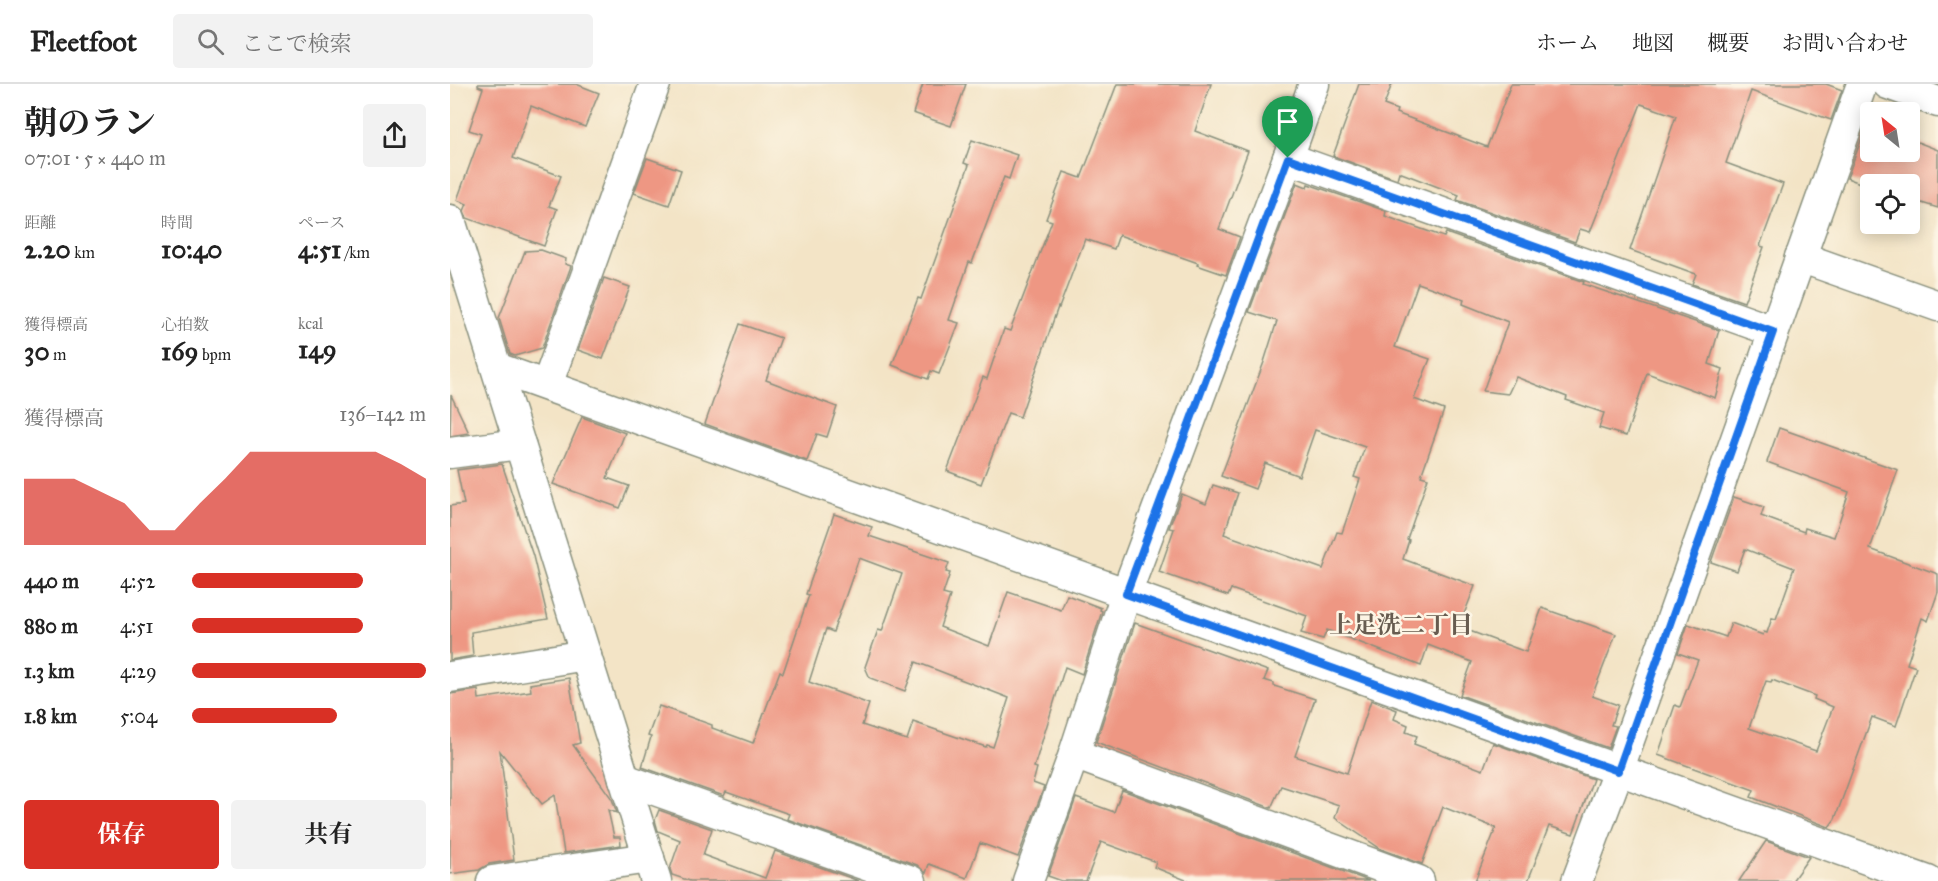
<!DOCTYPE html>
<html lang="ja">
<head>
<meta charset="utf-8">
<style>
  :root { --surface:#fff; --page:#f2f2f2; --text:#222; --muted:#767676; --line:#e0e0e0; --accent:#d93025 }
  body { margin:0; font-family:"IM FELL Great Primer","Noto Serif JP",serif; background:var(--page); color:var(--text); height:100vh; display:flex; flex-direction:column; font-size:22px; white-space:nowrap }
  * { box-sizing:border-box; margin:0 }
  p { font-size:20px; color:var(--muted) }
  .icon { flex:none; width:33px; height:33px; fill:none; stroke:currentColor; stroke-width:2; stroke-linecap:round; stroke-linejoin:round }
  .map { position:relative; flex:1; overflow:hidden }
  .sheet { display:flex; flex-direction:column; background:var(--surface); width:450px }
  .sheet>* { flex:none }
  .needle { width:39px; rotate:330deg }
  .buttons { position:absolute; left:1410px; top:18px; display:grid; gap:12px }
  .buttons a { display:grid; place-items:center; width:60px; height:60px; border-radius:6px; background:var(--surface); box-shadow:0 3px 15px #0003; font-size:30px }
  .pin { position:absolute; display:grid; place-items:center; width:51px; height:51px; color:#fff; margin:-62px -26px; border-radius:50% 50% 50% 0; rotate:-45deg; box-shadow:0 0 6px #0007 }
  .pin .icon { rotate:45deg }
  .round { display:grid; place-items:center; flex:none; width:63px; height:63px; border-radius:6px; background:var(--page) }
  .headline { display:flex; align-items:center; justify-content:space-between; height:102px; padding:0 24px }
  h1 { font-size:33px; font-weight:700; line-height:45px }
  .stats { display:grid; grid-template-columns:repeat(3,1fr); gap:9px; height:102px; padding:6px 24px }
  .stats div { display:grid; align-content:center }
  .stats b { font-size:26px; font-weight:700 }
  .stats small { font-size:16px; font-weight:400 }
  .stats p { font-size:16px }
  .chart { height:168px; padding:12px 24px }
  .chart p { display:flex; justify-content:space-between }
  .chart svg { width:100%; height:108px; margin-top:6px; fill:var(--accent); opacity:.7 }
  .primary-button { display:flex; gap:12px; margin-top:auto; padding:12px 24px }
  .primary-button a { flex:1; height:69px; border-radius:6px; background:var(--accent); color:#fff; font-size:24px; font-weight:700; line-height:69px; text-align:center }
  .primary-button a+a { background:var(--page); color:var(--text) }
  ul { padding:0 24px; list-style:none; font-size:20px }
  li { display:grid; grid-template-columns:96px 72px 1fr; align-items:center; height:45px }
  li i { height:15px; border-radius:8px; background:var(--accent) }
  header { display:flex; align-items:center; gap:36px; box-sizing:border-box; height:84px; padding:0 30px; background:var(--surface); border-bottom:2px solid var(--line) }
  header strong { font-size:28px }
  nav { display:flex; gap:33px; margin-inline-start:auto; font-size:21px }
  .search { width:420px; height:54px; background:var(--page); display:flex; align-items:center; gap:15px; box-sizing:border-box; padding:0 21px; border-radius:6px; color:var(--muted); font-size:22px }
  main { display:flex; flex:1; min-height:0 }
  .map>svg:first-child { display:block }
  .building { fill:#ee9783; fill-rule:evenodd }
  .lines { fill:none; stroke-linecap:round; stroke-linejoin:round }
  .street-casing { stroke:#89907d; stroke-width:33 }
  .street { stroke:#fff; stroke-width:30 }
  .route-casing { stroke:#fff; stroke-width:12 }
  .route { stroke:#1a73e8; stroke-width:8 }
  .labels { text-anchor:middle; dominant-baseline:central; stroke-width:5; stroke-linejoin:round; paint-order:stroke }
  .neighbourhood-label { font-size:24px; font-weight:bold; fill:#675c50; stroke:#fcf5e5 }
</style>
</head>
<body>
<header>
<strong>Fleetfoot</strong>
<div class="search"><svg class="icon" aria-label="search" viewBox="0 0 24 24"><circle cx="10" cy="10" r="6"/><path d="M15 15l6 6"/></svg>ここで検索</div>
<nav><a>ホーム</a><a>地図</a><a>概要</a><a>お問い合わせ</a></nav>
</header>
<main>
<section class="sheet">
<div class="headline"><div><h1>朝のラン</h1><p>07:01 · 5 × 440 m</p></div><a class="round"><svg class="icon" aria-label="share" viewBox="0 0 24 24"><path d="M12 15V3M7 8l5-5 5 5M5 13v7h14v-7"/></svg></a></div>
<div class="stats">
<div><p>距離</p><b>2.20<small> km</small></b></div>
<div><p>時間</p><b>10:40</b></div>
<div><p>ペース</p><b>4:51<small> /km</small></b></div>
</div>
<div class="stats">
<div><p>獲得標高</p><b>30<small> m</small></b></div>
<div><p>心拍数</p><b>169<small> bpm</small></b></div>
<div><p>kcal</p><b>149</b></div>
</div>
<div class="chart"><p><span>獲得標高</span>136–142 m</p>
<svg viewBox="0 0 160 44" preserveAspectRatio="none"><path d="M0 44V17L10 17L20 17L30 22L40 27L50 38L60 38L70 27L80 17L90 6L100 6L110 6L120 6L130 6L140 6L150 11L160 17V44z"/></svg>
</div>
<ul>
<li><b>440 m</b>4:52<i style="width:73%"></i></li>
<li><b>880 m</b>4:51<i style="width:73%"></i></li>
<li><b>1.3 km</b>4:29<i style="width:100%"></i></li>
<li><b>1.8 km</b>5:04<i style="width:62%"></i></li>
</ul>
<div class="primary-button"><a>保存</a><a>共有</a></div>
</section>
<div class="map">
<svg width="1488" height="797" viewBox="0 0 1488 797">
  <rect width="100%" height="100%" fill="#fcf5e5"/>
  <filter id="ink" filterUnits="userSpaceOnUse"><feTurbulence type="fractalNoise" baseFrequency=".0167" numOctaves="2"/><feDisplacementMap in="SourceGraphic" scale="12" xChannelSelector="R" yChannelSelector="G"/><feConvolveMatrix kernelMatrix="1 2 1 2 8 2 1 2 1" color-interpolation-filters="sRGB"/></filter>
  <filter id="wash" filterUnits="userSpaceOnUse"><feTurbulence type="fractalNoise" baseFrequency=".008" numOctaves="4" result="noise"/><feDisplacementMap in="SourceGraphic" scale="24" xChannelSelector="R" yChannelSelector="G"/><feGaussianBlur stdDeviation="1.35" result="paint"/><feColorMatrix in="noise" values="0 0 0 0 0 0 0 0 0 0 0 0 0 0 0 0 0 1.4 0 .05"/><feComposite in="paint" operator="in"/></filter>
  <g filter="url(#wash)">
    <rect width="100%" height="100%" fill="#f3e4c6"/>
    <g id="blocks">
      <g class="building">
        <polygon points="28,0 126,0 149,9 135,43 81,22 63,74 111,92 99,122 107,125 94,162 17,134 14,127 17,120 7,116 31,50 19,46 33,4 28,2"/>
        <polygon points="473,0 516,0 501,42 463,29"/>
        <polygon points="667,0 761,0 745,47 798,67 769,145 790,153 776,191 747,181 748,179 669,151 664,165 635,155 609,224 608,223 570,333 558,329 531,400 497,387 533,293 537,295 554,245 560,247 583,187 602,137 596,135 614,88 631,94"/>
        <polygon points="909,0 942,0 934,21 947,26 946,29 1037,63 1061,0 1376,0 1392,6 1381,36 1301,7 1276,79 1333,100 1310,162 1314,163 1294,218 1242,200 1246,190 1180,166 1226,32 1191,20 1140,148 1130,145 1125,158 1007,116 1009,111 949,88 947,95 883,72"/>
        <polygon points="1417,40 1420,41 1420,68 1460,68 1460,55 1488,66 1488,124 1462,116 1460,117 1460,100 1420,100 1420,103 1397,94"/>
        <polygon points="522,56 567,71 559,95 554,93 522,179 519,178 499,236 509,239 489,290 481,287 478,295 442,281 468,214 471,215 519,81 514,79"/>
        <polygon points="197,74 231,86 219,121 184,109"/>
        <polygon points="847,99 857,103 858,100 936,127 935,132 994,153 996,149 1134,198 1133,200 1269,246 1259,280 1273,285 1265,314 1197,289 1176,352 1149,344 1154,329 1116,316 1117,313 1066,293 1058,310 1033,307 1058,238 1013,220 1014,215 968,199 945,263 980,275 964,315 994,326 971,392 978,394 957,455 959,456 953,475 1025,502 1009,543 1076,568 1092,524 1166,550 1142,612 1168,621 1161,641 1166,642 1158,664 1010,611 1022,578 978,561 971,582 877,546 873,555 851,549 857,532 781,505 778,512 709,488 724,445 719,444 732,410 756,420 763,401 788,409 774,450 873,485 887,448 892,449 910,395 904,393 915,363 865,346 849,392 815,379 805,405 771,392 814,278 827,237 799,228"/>
        <polygon points="91,166 116,175 115,180 121,182 92,264 65,272 60,270 49,234 75,167"/>
        <polygon points="154,194 180,203 153,275 128,266"/>
        <polygon points="290,240 331,254 316,296 387,323 377,353 367,350 357,377 255,340"/>
        <polygon points="1,311 19,349 0,352"/>
        <polygon points="132,333 175,349 157,394 179,402 170,424 103,400"/>
        <path d="M1329,344L1448,386L1420,465L1488,490V508L1478,537L1472,534L1457,580L1466,583L1446,642L1422,633L1385,735L1379,743L1301,713L1304,706L1208,671L1225,621L1230,623L1248,576L1228,569L1238,540L1276,553L1281,539L1313,551L1314,548L1317,549L1322,534L1326,535L1344,484L1295,465L1287,487L1261,478L1284,413L1314,423L1311,432L1354,448L1355,444L1384,453L1399,408L1317,378ZM1322,596L1365,612L1364,615L1383,623L1366,667L1299,644L1316,597L1321,598Z"/>
        <polygon points="52,380 83,472 98,535 21,548 23,572 0,576 0,422 14,420 7,386"/>
        <path d="M384,430L422,443L419,452L499,479L496,488L500,489L493,510L500,512L490,543L539,562L558,508L611,526L617,511L651,524L650,526L652,527L632,590L615,583L584,683L587,684L583,699L594,703L568,773L530,759L517,794L479,780L476,789L467,781L337,735L339,730L276,708L274,712L192,683L201,653L198,652L209,622L262,641V644L303,659L330,587L333,589L359,511L356,510ZM409,474L452,490L432,547L428,546L415,583L420,594L455,607L466,578L559,614L543,663L537,661L536,663L463,638L457,656L412,641L419,620L359,598L376,545L383,548Z"/>
        <polygon points="685,539 818,587 814,596 824,599 824,602 865,615 845,672 897,689 921,616 947,626 944,635 958,641 956,648 967,652 964,660 1033,686 1043,659 1143,695 1123,750 1099,742 1078,797 1025,797 1046,744 993,723 972,780 931,765 885,734 889,721 831,702 821,724 646,658"/>
        <polygon points="119,594 130,659 123,661 162,715 167,729 158,726 164,753 170,753 171,761 114,769 105,711 92,720 50,667 64,776 39,780 29,786 0,790 0,610 28,606 29,615 81,607 80,600"/>
        <polygon points="672,706 919,797 738,797 704,783 706,778 651,758 636,797 612,797 598,792 626,714 664,728"/>
        <polygon points="209,726 262,745 253,771 315,794 325,767 409,797 240,797 222,791 220,785 230,756 208,747 205,736"/>
        <polygon points="1316,757 1359,773 1342,797 1289,797"/>
      </g>
    </g>
  </g>
  <g filter="url(#ink)">
    <use href="#blocks" fill-opacity="0" stroke="#89907d" stroke-width="1.5"/>
    <g class="lines">
      <defs>
        <g id="street">
          <polyline points="1438,0 1488,18"/>
          <polyline points="838,74 1323,247"/>
          <polyline points="0,136 206,797"/>
          <polyline points="1350,173 1488,222"/>
          <polyline points="47,284 1478,797"/>
          <polyline points="97,301 205,0"/>
          <polyline points="0,369 70,360"/>
          <polyline points="0,593 136,571"/>
          <polyline points="624,670 969,797"/>
          <polyline points="174,695 461,797"/>
          <polyline points="42,797 199,774"/>
          <polyline points="578,797 624,670 676,510 838,74 864,0"/>
          <polyline points="1127,797 1168,687 1412,0"/>
        </g>
      </defs>
      <use href="#street" class="street-casing"/>
      <use href="#street" class="street"/>
    </g>
  </g>
  <g class="lines" filter="url(#ink)">
    <defs>
      <polygon id="route" points="838,74 1323,248 1168,687 676,510"/>
    </defs>
    <use href="#route" class="route-casing"/>
    <use href="#route" class="route"/>
  </g>
  <g class="labels">
    <g class="neighbourhood-label">
      <text x="951" y="541">上足洗二丁目</text>
    </g>
  </g>
</svg>
<div class="buttons">
<a><svg class="needle" viewBox="-14 -14 28 28"><path d="M0-13l5 13h-10z" fill="#e53935"/><path d="M0 13l5-13h-10z" fill="#767676"/></svg></a>
<a><svg class="icon" aria-label="locate" viewBox="0 0 24 24"><circle cx="12" cy="12" r="6"/><path d="M12 2v4M12 18v4M2 12h4M18 12h4"/></svg></a>
</div>
<div class="pin" style="left:838px;top:74px;background:#1e9e55"><svg class="icon" aria-label="arrive" viewBox="0 0 24 24"><path d="M6 21V4h12l-3 4 3 4H6"/></svg></div>
</div>
</main>
</body>
</html>
